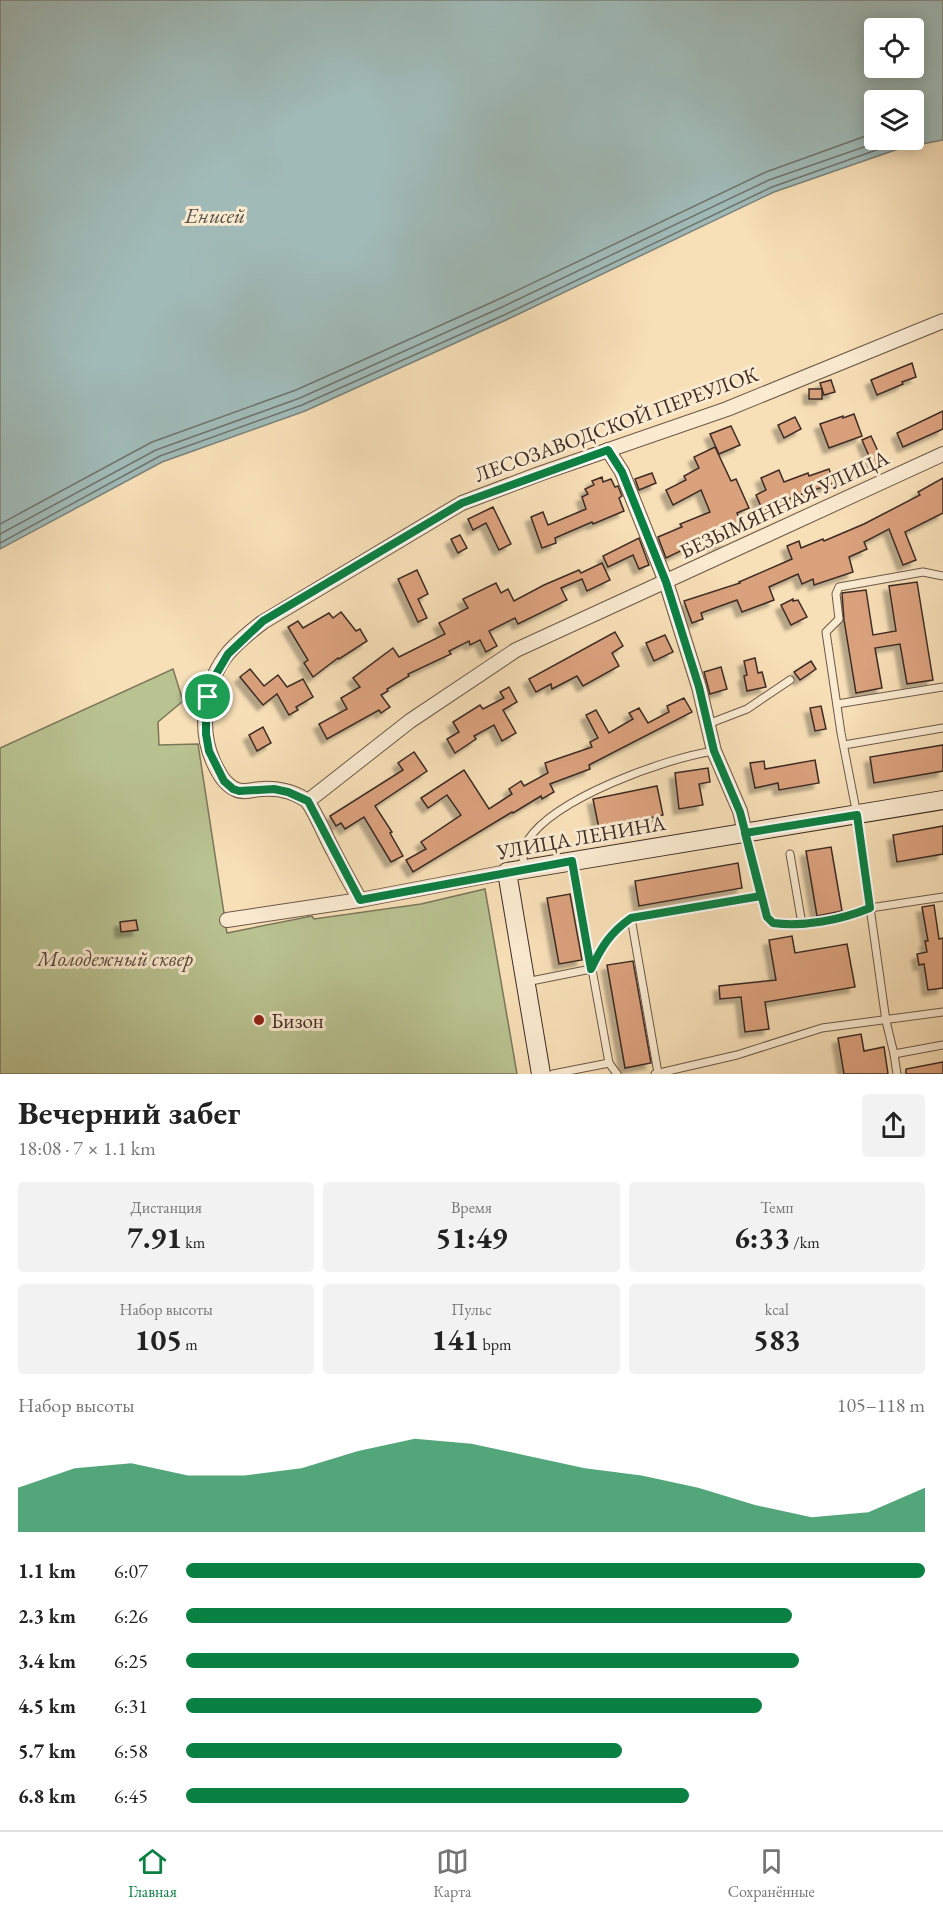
<!DOCTYPE html>
<html lang="ru">
<head>
<meta charset="utf-8">
<style>
  :root { --surface:#fff; --page:#f2f2f2; --text:#222; --muted:#767676; --line:#e0e0e0; --accent:#0b8043 }
  body { margin:0; font-family:"EB Garamond",serif; background:var(--page); color:var(--text); height:100vh; display:flex; flex-direction:column; font-size:22px; white-space:nowrap }
  * { box-sizing:border-box; margin:0 }
  p { font-size:20px; color:var(--muted) }
  .icon { flex:none; width:33px; height:33px; fill:none; stroke:currentColor; stroke-width:2; stroke-linecap:round; stroke-linejoin:round }
  .map { position:relative; height:1074px; overflow:hidden }
  .panel { display:flex; flex-direction:column; background:var(--surface); flex:1 }
  .panel>* { flex:none }
  .buttons { position:absolute; left:864px; top:18px; display:grid; gap:12px }
  .buttons a { display:grid; place-items:center; width:60px; height:60px; border-radius:6px; background:var(--surface); box-shadow:0 3px 15px #0003; font-size:30px }
  .pin { position:absolute; display:grid; place-items:center; width:51px; height:51px; color:#fff; margin:-26px; border:3px solid #fff; border-radius:50%; box-shadow:0 2px 6px #0007 }
  .round { display:grid; place-items:center; flex:none; width:63px; height:63px; border-radius:6px; background:var(--page) }
  .summary { display:flex; align-items:center; justify-content:space-between; height:102px; padding:0 18px }
  h1 { font-size:33px; font-weight:700; line-height:45px }
  .metrics { display:grid; grid-template-columns:repeat(3,1fr); gap:9px; height:102px; padding:6px 18px }
  .metrics div { display:grid; align-content:center; border-radius:6px; background:var(--page); text-align:center }
  .metrics b { font-size:30px; font-weight:700 }
  .metrics small { font-size:16px; font-weight:400 }
  .metrics p { font-size:16px }
  .chart { height:168px; padding:12px 18px }
  .chart p { display:flex; justify-content:space-between }
  .chart svg { width:100%; height:108px; margin-top:6px; fill:var(--accent); opacity:.7 }
  ul { padding:0 18px; list-style:none; font-size:20px }
  li { display:grid; grid-template-columns:96px 72px 1fr; align-items:center; height:45px }
  li i { height:15px; border-radius:8px; background:var(--accent) }
  .dock { display:flex; justify-content:space-around; align-items:center; height:84px; border-top:2px solid var(--line); background:var(--surface); font-size:16px; color:var(--muted) }
  .dock a { display:grid; justify-items:center; gap:3px }
  .dock .selected { color:var(--accent) }
  .map>svg:first-child { display:block }
  .green { fill:#b9c291; stroke:#7c775a; stroke-width:1.5 }
  .water { fill:#a0bab7; stroke:#79817c; stroke-width:1.5; fill-rule:evenodd }
  .lines { fill:none; stroke-linecap:round; stroke-linejoin:round }
  .shore { stroke:#6f736e; stroke-width:1.5 }
  .building { fill:#daa17d; stroke:#3e2c24; stroke-width:1.5; filter:url(#shadow) }
  .lane-casing { stroke:#6c5949; stroke-width:9 }
  .street-casing { stroke:#6c5949; stroke-width:16 }
  .secondary-casing { stroke:#3e2c24; stroke-width:20 }
  .lane { stroke:#faead0; stroke-width:7 }
  .street { stroke:#faead0; stroke-width:14 }
  .secondary { stroke:#faead0; stroke-width:18 }
  .route-casing { stroke:#fff; stroke-width:12 }
  .route { stroke:#0b8043; stroke-width:8 }
  .poi-dot { fill:#8f2418; stroke:#faead0; stroke-width:2 }
  .labels { text-anchor:middle; dominant-baseline:central; stroke-width:6; stroke-linejoin:round; paint-order:stroke }
  .street-label { font-size:21px; fill:#3e2c24; stroke:#faead0 }
  .park-label { font-size:21px; font-style:italic; fill:#574a3a; stroke:#faead0 }
  .poi-label { font-size:21px; fill:#3e2c24; stroke:#faead0; text-anchor:start }
  .water-label { font-size:22px; font-style:italic; fill:#565049; stroke:#faead0 }
</style>
</head>
<body>
<div class="map">
<svg width="943" height="1074" viewBox="0 0 943 1074">
  <defs>
    <filter id="shadow"><feDropShadow dx="-5.5" dy="5.5" stdDeviation="1.5" flood-color="#0004"/></filter>
  </defs>
  <rect width="100%" height="100%" fill="#f7dfb7"/>
  <filter id="stains"><feTurbulence type="fractalNoise" baseFrequency=".00333" numOctaves="4"/><feColorMatrix values="0 0 0 0 .2 0 0 0 0 .09 0 0 0 0 .02 0 0 0 .5 -.17"/></filter>
  <radialGradient id="worn" r=".72"><stop offset=".6" stop-color="#630" stop-opacity="0"/><stop offset="1" stop-color="#630" stop-opacity=".3"/></radialGradient>
  <polygon class="green" points="173,669 183,701 158,722 159,745 198,744 227,933 312,916 314,919 421,904 485,889 517,1074 0,1074 0,748"/>
  <path class="water" d="M0,0H943V140L901,148L774,192L506,320L305,411L162,462L0,549ZM874,28H914V68H874ZM874,100H914V140H874Z"/>
  <g class="lines">
    <g class="shore">
      <polyline points="0,524 152,442 296,390 497,300 766,172 874,133"/>
      <polyline points="0,534 156,450 300,398 500,308 769,180 884,140"/>
      <polyline points="0,543 160,456 302,405 504,315 772,187 899,142 912,140"/>
    </g>
  </g>
  <g class="building">
    <polygon points="912,363 916,377 902,382 903,384 877,395 871,380"/>
    <polygon points="831,380 835,392 824,395 820,383"/>
    <rect x="809" y="389" width="13" height="10"/>
    <polygon points="943,411 943,429 903,447 897,433"/>
    <polygon points="854,414 862,436 829,448 820,424 843,416 843,418"/>
    <polygon points="795,417 801,429 784,438 778,425"/>
    <polygon points="731,426 740,445 719,454 710,434"/>
    <polygon points="871,436 882,460 873,465 862,440"/>
    <polygon points="715,447 731,481 736,479 749,508 737,513 741,524 722,532 726,541 713,546 708,536 687,543 689,547 666,558 658,537 682,527 680,524 710,512 701,490 673,505 666,490 686,480 684,476 699,468 694,457"/>
    <polygon points="829,469 834,483 780,502 763,511 756,495 766,490 761,478 779,470 784,482 808,473 809,476"/>
    <polygon points="652,473 656,483 639,490 635,479"/>
    <polygon points="602,477 603,482 611,479 615,487 618,486 622,496 619,498 624,511 593,524 592,522 555,538 556,543 542,548 531,517 543,512 548,525 586,509 582,497 588,494 585,489 594,485 592,481"/>
    <polygon points="943,478 943,513 905,532 916,560 903,565 889,529 864,542 867,549 849,557 853,572 814,585 813,579 802,584 798,574 769,587 774,600 742,612 737,600 701,613 703,619 692,623 684,601 740,583 739,582 792,559 787,546 799,541 801,548 823,539 824,541 864,524 920,495 918,492"/>
    <polygon points="493,507 511,544 499,550 486,523 473,530 468,519"/>
    <polygon points="460,535 467,548 458,553 451,539"/>
    <polygon points="639,538 649,565 639,569 633,555 608,567 603,556"/>
    <polygon points="602,563 610,580 587,591 582,579 561,588 567,600 518,624 515,618 489,631 497,646 486,652 480,640 470,645 469,641 449,651 451,654 408,674 409,676 387,689 388,691 381,695 390,707 381,713 379,710 327,739 319,724 347,709 341,698 360,687 353,678 393,648 399,657 445,634 439,623 468,608 463,599 496,583 501,593 508,589 514,601 544,585 579,570 581,573"/>
    <polygon points="417,570 428,594 418,599 427,618 418,622 398,579"/>
    <polygon points="917,582 933,680 907,684 900,644 875,648 882,688 856,693 844,620 842,593 866,590 873,635 896,631 889,586"/>
    <polygon points="793,599 793,601 798,600 807,617 791,625 781,605"/>
    <polygon points="341,612 356,631 360,629 367,641 339,659 338,658 313,677 304,663 308,660 288,627 298,621 303,628 329,613 333,618"/>
    <polygon points="615,632 623,646 612,653 619,666 583,686 577,676 552,689 551,684 536,692 529,679"/>
    <polygon points="665,635 673,652 654,661 646,643"/>
    <polygon points="755,658 758,673 762,672 766,687 747,691 744,676 747,675 744,661"/>
    <polygon points="811,661 816,669 800,680 794,672"/>
    <polygon points="721,667 727,689 710,694 704,672"/>
    <polygon points="250,669 264,686 278,675 287,687 303,679 313,697 296,707 298,710 289,715 277,694 263,705 240,677"/>
    <polygon points="509,687 517,702 503,710 516,733 502,741 494,725 474,736 476,739 455,753 447,739 459,732 453,722 480,705 483,709 504,698 500,692"/>
    <polygon points="684,698 692,712 589,765 590,769 550,784 554,792 542,799 541,796 513,813 512,812 413,872 406,860 426,849 421,842 461,815 447,795 428,808 421,798 464,770 489,809 512,794 509,789 521,781 524,786 548,773 545,763 592,747 590,742 598,738 586,715 596,710 609,733 633,719 629,713 639,708 648,723 669,712 667,706"/>
    <polygon points="821,706 826,729 815,731 810,708"/>
    <polygon points="263,727 271,743 257,751 249,735"/>
    <polygon points="943,745 943,771 874,783 870,757"/>
    <polygon points="414,752 427,771 375,806 392,832 390,833 403,856 391,862 364,817 345,829 341,823 336,826 330,816 403,770 398,763"/>
    <polygon points="815,760 819,783 779,790 778,783 755,788 750,763 764,761 765,769"/>
    <polygon points="708,768 710,782 699,784 703,805 679,809 675,773"/>
    <polygon points="657,786 663,815 599,829 593,799"/>
    <polygon points="943,826 943,854 897,862 893,835"/>
    <polygon points="831,847 842,911 817,916 806,851"/>
    <polygon points="738,863 742,888 639,906 635,881"/>
    <polygon points="570,894 582,960 559,964 547,898"/>
    <polygon points="934,905 939,939 943,938 943,988 928,990 924,964 919,965 917,954 927,952 925,941 928,941 922,907"/>
    <polygon points="136,920 138,930 121,932 120,922"/>
    <polygon points="792,936 795,953 847,944 855,987 765,1002 769,1029 745,1032 741,997 720,999 719,986 776,980 769,940"/>
    <polygon points="633,961 651,1063 625,1068 607,965"/>
    <polygon points="861,1034 864,1051 884,1047 888,1074 844,1074 838,1038"/>
    <polygon points="943,1062 943,1074 906,1074 906,1069"/>
  </g>
  <g class="lines">
    <defs>
      <g id="lane">
        <polyline points="837,704 943,687"/>
        <polyline points="708,724 747,709 790,680"/>
        <polyline points="844,745 943,728"/>
        <polyline points="745,833 767,917 773,923 802,924 852,915 870,908 943,897"/>
        <polyline points="790,854 802,924"/>
        <path d="M523,867C523,858 523,848 528,840C555,798 666,758 714,751"/>
        <polyline points="631,918 658,1073"/>
        <path d="M526,982L591,969C602,946 609,933 631,918L761,896"/>
        <polyline points="894,1054 886,1021 857,815 841,733 826,632 839,619 836,594 839,587 923,572 943,576"/>
        <polyline points="609,1063 617,1074"/>
        <polyline points="553,1074 609,1063 573,864"/>
        <polyline points="655,1074 737,1055 822,1028 943,1012"/>
        <polyline points="897,1074 894,1054 943,1045"/>
      </g>
      <g id="street">
        <polyline points="608,450 622,472 666,582 699,687 714,751 740,811 745,833"/>
        <polyline points="308,801 410,721 516,650 943,454"/>
        <path d="M360,900C351,884 342,868 334,852C328,842 313,806 306,800C293,791 276,788 262,789C253,789 244,794 235,789C224,784 218,772 213,761C198,727 205,681 229,652C239,641 251,631 263,622L462,503L539,474L727,409L943,321"/>
        <polyline points="227,920 360,900 507,872"/>
      </g>
      <polyline id="secondary" points="541,1074 507,872 943,800"/>
    </defs>
    <use href="#lane" class="lane-casing"/>
    <use href="#street" class="street-casing"/>
    <use href="#secondary" class="secondary-casing"/>
    <use href="#lane" class="lane"/>
    <use href="#street" class="street"/>
    <use href="#secondary" class="secondary"/>
  </g>
  <g class="lines">
    <defs>
      <path id="route" d="M208,697L206,714V734L209,751L224,781L233,789L239,791L274,789L288,792L308,801L360,900L572,861L591,969C602,946 610,933 631,918L761,896L745,833L857,815L870,908C841,920 804,927 773,923L767,917L740,812L714,751L699,687L666,582L622,472L608,450L462,503L263,621L228,654L215,676L208,697"/>
    </defs>
    <use href="#route" class="route-casing"/>
    <use href="#route" class="route"/>
  </g>
  <circle class="poi-dot" cx="259" cy="1020" r="6"/>
  <g class="labels">
    <g class="street-label">
      <text transform="translate(616 424) rotate(-20)">ЛЕСОЗАВОДСКОЙ ПЕРЕУЛОК</text>
      <text transform="translate(784 504) rotate(-25)">БЕЗЫМЯННАЯ УЛИЦА</text>
      <text transform="translate(581 837) rotate(-10)">УЛИЦА ЛЕНИНА</text>
    </g>
    <g class="park-label">
      <text x="115" y="958">Молодежный сквер</text>
    </g>
    <g class="poi-label">
      <text x="271" y="1020">Бизон</text>
    </g>
    <g class="water-label">
      <text x="215" y="215">Енисей</text>
    </g>
  </g>
  <rect width="100%" height="100%" filter="url(#stains)"/>
  <rect width="100%" height="100%" fill="url(#worn)"/>
</svg>
<div class="buttons">
<a><svg class="icon" aria-label="locate" viewBox="0 0 24 24"><circle cx="12" cy="12" r="6"/><path d="M12 2v4M12 18v4M2 12h4M18 12h4"/></svg></a>
<a><svg class="icon" aria-label="layers" viewBox="0 0 24 24"><path d="M12 4l9 5-9 5-9-5zM3 14l9 5 9-5"/></svg></a>
</div>
<div class="pin" style="left:208px;top:697px;background:#1e9e55"><svg class="icon" aria-label="arrive" viewBox="0 0 24 24"><path d="M6 21V4h12l-3 4 3 4H6"/></svg></div>
</div>
<section class="panel">
<div class="summary"><div><h1>Вечерний забег</h1><p>18:08 · 7 × 1.1 km</p></div><a class="round"><svg class="icon" aria-label="share" viewBox="0 0 24 24"><path d="M12 15V3M7 8l5-5 5 5M5 13v7h14v-7"/></svg></a></div>
<div class="metrics">
<div><p>Дистанция</p><b>7.91<small> km</small></b></div>
<div><p>Время</p><b>51:49</b></div>
<div><p>Темп</p><b>6:33<small> /km</small></b></div>
</div>
<div class="metrics">
<div><p>Набор высоты</p><b>105<small> m</small></b></div>
<div><p>Пульс</p><b>141<small> bpm</small></b></div>
<div><p>kcal</p><b>583</b></div>
</div>
<div class="chart"><p><span>Набор высоты</span>105–118 m</p>
<svg viewBox="0 0 160 44" preserveAspectRatio="none"><path d="M0 44V26L10 18L20 16L30 21L40 21L50 18L60 11L70 6L80 8L90 13L100 18L110 21L120 26L130 33L140 38L150 36L160 26V44z"/></svg>
</div>
<ul>
<li><b>1.1 km</b>6:07<i style="width:100%"></i></li>
<li><b>2.3 km</b>6:26<i style="width:82%"></i></li>
<li><b>3.4 km</b>6:25<i style="width:83%"></i></li>
<li><b>4.5 km</b>6:31<i style="width:78%"></i></li>
<li><b>5.7 km</b>6:58<i style="width:59%"></i></li>
<li><b>6.8 km</b>6:45<i style="width:68%"></i></li>
</ul>
</section>
<nav class="dock">
<a class="selected"><svg class="icon" aria-label="home" viewBox="0 0 24 24"><path d="M3 11l9-7 9 7M6 9v11h12V9"/></svg>Главная</a>
<a><svg class="icon" aria-label="map" viewBox="0 0 24 24"><path d="M3 6l6-2 6 2 6-2v14l-6 2-6-2-6 2zM9 4v14M15 6v14"/></svg>Карта</a>
<a><svg class="icon" aria-label="saved" viewBox="0 0 24 24"><path d="M7 4h10v16l-5-4-5 4z"/></svg>Сохранённые</a>
</nav>
</body>
</html>
